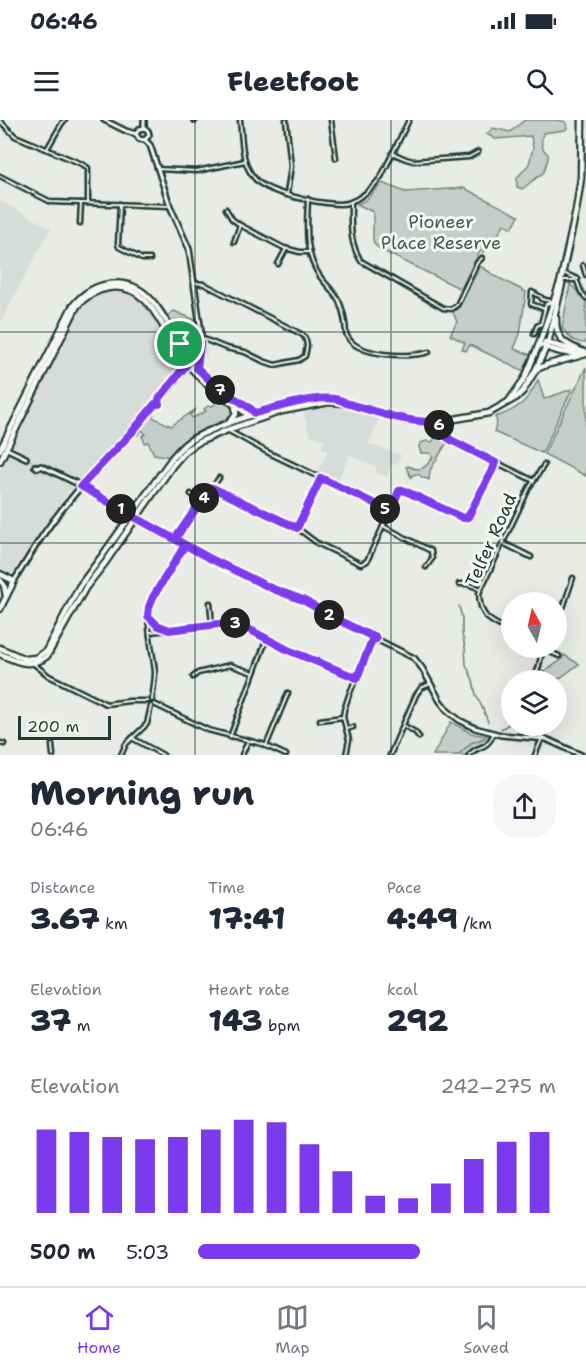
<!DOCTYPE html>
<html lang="en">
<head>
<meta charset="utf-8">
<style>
  :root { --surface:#fff; --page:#f6f6f7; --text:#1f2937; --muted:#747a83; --line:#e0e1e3; --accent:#7c3aed }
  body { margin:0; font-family:"Shantell Sans",sans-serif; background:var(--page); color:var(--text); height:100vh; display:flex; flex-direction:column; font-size:22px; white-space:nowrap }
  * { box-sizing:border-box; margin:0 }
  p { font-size:20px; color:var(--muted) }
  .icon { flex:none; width:33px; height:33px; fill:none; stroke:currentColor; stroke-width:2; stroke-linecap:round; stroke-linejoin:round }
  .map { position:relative; height:635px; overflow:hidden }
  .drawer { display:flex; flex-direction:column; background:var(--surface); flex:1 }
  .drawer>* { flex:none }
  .needle { width:39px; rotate:352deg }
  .buttons { position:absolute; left:501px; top:472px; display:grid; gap:12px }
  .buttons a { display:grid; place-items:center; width:66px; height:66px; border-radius:50%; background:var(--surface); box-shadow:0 6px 24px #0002; font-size:30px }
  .scale { position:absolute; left:18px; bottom:15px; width:93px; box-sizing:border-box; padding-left:6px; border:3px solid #1f3d34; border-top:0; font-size:16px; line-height:21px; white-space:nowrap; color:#1f3d34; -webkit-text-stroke:4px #f6f6f2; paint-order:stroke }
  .pin { position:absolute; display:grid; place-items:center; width:51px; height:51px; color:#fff; margin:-26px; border:3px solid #fff; border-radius:50%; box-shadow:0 2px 6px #0007 }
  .km { position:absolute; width:30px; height:30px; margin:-15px; border-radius:50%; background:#222; color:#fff; font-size:16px; line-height:30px; text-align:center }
  .round { display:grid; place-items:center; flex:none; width:63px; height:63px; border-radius:24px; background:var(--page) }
  .overview { display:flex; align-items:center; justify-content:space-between; height:102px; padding:0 30px }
  h1 { font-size:33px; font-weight:800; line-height:45px }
  .stats { display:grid; grid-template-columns:repeat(3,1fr); gap:9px; height:102px; padding:6px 30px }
  .stats div { display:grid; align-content:center }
  .stats b { font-size:30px; font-weight:800 }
  .stats small { font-size:16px; font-weight:400 }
  .stats p { font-size:16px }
  .chart { height:168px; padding:12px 30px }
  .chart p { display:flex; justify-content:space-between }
  .chart svg { width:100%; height:108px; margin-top:6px; stroke:var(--accent); stroke-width:6 }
  ul { padding:0 30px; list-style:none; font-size:20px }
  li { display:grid; grid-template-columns:96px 72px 1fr; align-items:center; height:45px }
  li i { height:15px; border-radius:8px; background:var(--accent) }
  .status { display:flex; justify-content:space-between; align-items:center; height:42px; padding:0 30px; background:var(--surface); direction:ltr }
  .status svg { height:16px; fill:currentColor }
  header { display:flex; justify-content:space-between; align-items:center; height:78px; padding:0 30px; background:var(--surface); font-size:27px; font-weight:800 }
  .tabs { display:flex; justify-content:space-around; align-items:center; height:84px; border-top:2px solid var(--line); background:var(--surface); font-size:16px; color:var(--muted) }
  .tabs a { display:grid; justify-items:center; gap:3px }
  .tabs .selected { color:var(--accent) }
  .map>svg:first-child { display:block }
  .built { fill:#d8dcd8 }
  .green { fill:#c7cec9; stroke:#73867e; stroke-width:1.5 }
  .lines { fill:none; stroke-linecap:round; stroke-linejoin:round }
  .stream { stroke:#687c75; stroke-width:1.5 }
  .tertiary-tunnel { stroke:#c1c8c3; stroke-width:3; stroke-dasharray:3 1.5; stroke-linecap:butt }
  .minor-casing { stroke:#1f3d34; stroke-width:7 }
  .tertiary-casing { stroke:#1f3d34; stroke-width:8 }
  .primary-casing { stroke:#1f3d34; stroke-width:9 }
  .minor { stroke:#f6f6f2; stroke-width:2 }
  .tertiary { stroke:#f6f6f2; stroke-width:3 }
  .primary { stroke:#f6f6f2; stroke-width:4.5 }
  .route-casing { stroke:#fff; stroke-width:12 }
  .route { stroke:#7c3aed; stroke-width:8 }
  .grid { fill:none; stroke:#1f3d34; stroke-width:1.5; stroke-opacity:0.55 }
  .labels { text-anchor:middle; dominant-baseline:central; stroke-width:6; stroke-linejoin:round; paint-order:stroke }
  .park-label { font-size:18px; fill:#415a52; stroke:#f6f6f2 }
  .street-label { font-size:18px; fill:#1f3d34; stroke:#f6f6f2 }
</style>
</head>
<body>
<div class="status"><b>06:46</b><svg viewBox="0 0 49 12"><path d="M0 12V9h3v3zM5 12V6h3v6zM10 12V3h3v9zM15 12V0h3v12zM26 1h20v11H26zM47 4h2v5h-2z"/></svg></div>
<header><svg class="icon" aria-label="menu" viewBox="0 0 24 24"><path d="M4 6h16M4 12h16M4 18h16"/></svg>Fleetfoot<svg class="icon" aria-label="search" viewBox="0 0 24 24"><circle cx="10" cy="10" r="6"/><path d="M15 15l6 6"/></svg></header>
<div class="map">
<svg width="586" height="635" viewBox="0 0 586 635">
  <rect width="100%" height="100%" fill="#e9ebe7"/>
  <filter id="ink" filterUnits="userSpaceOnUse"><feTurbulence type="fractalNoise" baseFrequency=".0167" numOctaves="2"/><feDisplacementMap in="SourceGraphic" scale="12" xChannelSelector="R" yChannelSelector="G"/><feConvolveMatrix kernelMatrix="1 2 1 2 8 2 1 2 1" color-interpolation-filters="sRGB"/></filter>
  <g filter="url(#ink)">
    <g class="built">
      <polygon points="0,81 51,108 1,201 0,201"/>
      <polygon points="114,170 132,174 145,183 180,241 179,245 156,272 142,293 124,314 85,354 63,379 12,454 10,455 0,450 0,348 7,335 9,335 13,326 12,323 84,182 93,175 104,171"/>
      <polygon points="330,286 346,288 379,299 369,324 401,335 396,345 391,344 386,357 375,352 377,348 350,335 338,360 318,351 328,330 321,328 325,320 310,315 303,291"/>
    </g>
    <g class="green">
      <path d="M525,0H558L566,2L567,8L565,10L543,13C541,22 540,28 548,34V39L544,52L522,69L517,67V58L529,44L533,28L531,16L495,19L487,14L493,8L510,12Z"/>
      <polygon points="382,63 405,72 464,68 519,96 512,108 504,104 493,124 488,125 483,132 480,131 461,169 383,131 375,125 373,120 373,92 357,84 366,80"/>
      <polygon points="480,146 499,158 526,172 520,214 514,229 531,235 524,251 470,225 466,231 462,229 465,223 450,215 457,202 453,192 460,186"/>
      <path d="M570,164L586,180V223C573,223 570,218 562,208Z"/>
      <polygon points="174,191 195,200 197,219 192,228 187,227 167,196"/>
      <polygon points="586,247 586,356 544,334"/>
      <path d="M538,260L544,279L572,269L542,333L494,312L497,302L495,297C518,290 528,281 538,260Z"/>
      <path d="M216,274C223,280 233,285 234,294C224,305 204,310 191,317C183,323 177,330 170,337L154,334L148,322L145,323L142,316L146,314L142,310L138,315L136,314L153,292L154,294L152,297L171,306L196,289L190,295L193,298L206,291L204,289L208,286H212L215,284L213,278Z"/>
      <path d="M439,315L442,316L448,321L430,350L429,360L422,357L418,354L412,355L411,357L406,347L408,346C421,353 426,347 433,337L430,333H421L419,327L420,323L427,321L432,322L436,317Z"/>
      <polygon points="564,535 579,544 556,561 535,561 538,558 539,549 544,552 561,540"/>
      <polygon points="451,602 471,613 489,617 488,623 467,635 433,635"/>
    </g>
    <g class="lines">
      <g class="stream">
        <polyline points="459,486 462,498 462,514 465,527 466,545 473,560 476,575 483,589 488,602"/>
        <polyline points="545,561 550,556"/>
        <polyline points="501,609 512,602"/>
        <polyline points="458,635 471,623 485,618"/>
      </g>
      <polyline class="tertiary-tunnel" points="26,338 35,343"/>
      <defs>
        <g id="minor">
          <polyline points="194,0 195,1"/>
          <path d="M240,0C242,17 241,40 252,55C256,61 263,66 270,69C285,76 332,87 348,83C362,78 372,69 381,57L409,0"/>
          <polyline points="286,0 291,46 287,74"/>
          <polyline points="331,0 336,38"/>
          <polyline points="0,1 15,16 82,44 88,48 88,83"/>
          <polyline points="47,29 62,3 65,0"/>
          <polyline points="392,33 406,39 413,41 469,37 478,32"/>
          <polyline points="158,49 197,51 245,41"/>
          <polyline points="0,56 51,82 170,86"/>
          <path d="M308,79C307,106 304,132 319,155C325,164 334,171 339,181C342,188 344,194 345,203C346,207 345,212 347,216C357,237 411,238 429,232"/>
          <path d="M351,82C351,103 349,123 361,141L443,188L451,189L457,185L477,143L482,138"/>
          <polyline points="120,84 118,124 119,127 142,139 150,139"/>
          <polyline points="226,89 232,99 240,105 284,128 300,132 309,132"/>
          <polyline points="80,103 81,83"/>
          <polyline points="234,122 240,105"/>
          <polyline points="278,144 286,129"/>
          <polyline points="583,145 586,155"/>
          <polyline points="563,153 578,159"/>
          <polyline points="563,160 575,160"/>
          <polyline points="577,161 581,172 586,178"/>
          <polyline points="195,163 204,164 303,215 306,220 307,226 305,236 299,240 275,245 263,241 245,232 226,228 201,218"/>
          <polyline points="545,189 531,184 532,172 541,177 542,179 553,182"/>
          <polyline points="534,214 537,206 541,204 546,184 550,183"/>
          <polyline points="438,302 442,313 451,320 534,361"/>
          <polyline points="229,311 267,332 390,391"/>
          <polyline points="213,367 297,408 317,423 361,444 367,441 400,370 406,371 463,398 468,397 496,343"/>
          <polyline points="191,374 201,381"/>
          <polyline points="383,406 431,431 432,439 426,447"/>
          <polyline points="297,408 321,358"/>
          <polyline points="175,419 219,358"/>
          <polyline points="503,423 531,437"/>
          <polyline points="459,464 467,464 481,469"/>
          <polyline points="210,483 212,504"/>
          <polyline points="148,496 157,505 168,509"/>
          <polyline points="556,501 564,485 573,458"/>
          <polyline points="150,512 234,503 250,508 288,530 357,557"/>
          <path d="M512,512C490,501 480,499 479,473L529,368L544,345"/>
          <polyline points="543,530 548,531 559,536"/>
          <polyline points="34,544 49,556 106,584 129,581 148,581"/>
          <polyline points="193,557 198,553 230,545 253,553"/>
          <path d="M533,561C537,555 542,536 542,528"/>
          <path d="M152,580C153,570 155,561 155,552C153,530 143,496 153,477L185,425"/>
          <polyline points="154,584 208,610 262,624 286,635"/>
          <polyline points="320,600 343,597"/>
          <polyline points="403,605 415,612 419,617"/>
          <polyline points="347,609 353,607"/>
          <polyline points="230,617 267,518"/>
          <polyline points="132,618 163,635"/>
          <polyline points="0,623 4,624"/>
          <polyline points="52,625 53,635"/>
          <polyline points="266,626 288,573"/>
          <polyline points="121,635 126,624 147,604 151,586"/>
          <polyline points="242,635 248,621"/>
          <polyline points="346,635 349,620 343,597 344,590 349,575 372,520"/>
          <polyline points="390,635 416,575 421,568 430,564"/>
          <path d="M469,635C478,624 486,632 494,613"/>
          <polyline points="535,635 542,618"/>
        </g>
        <g id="tertiary">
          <polyline points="104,0 126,11 136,14 139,19 145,20"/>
          <polyline points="144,0 144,8"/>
          <polyline points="136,14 139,9 145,8 148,11 149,15 145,20"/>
          <polyline points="145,20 150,25 170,86 189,129 201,212 200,223 195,232 169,269 159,279"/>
          <polyline points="7,329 26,338"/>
          <polyline points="35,346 38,348 41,346 76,363 131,395"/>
          <polyline points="137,398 209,438 279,472 303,480 338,500 371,516 375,515 376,519 414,538 422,548 440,581 448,591 459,600 475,608 501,615 546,619 581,635"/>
          <path d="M14,461C31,433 48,405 69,381C96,347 128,318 155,284"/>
        </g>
        <g id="primary">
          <path d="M556,198C555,221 567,225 586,233"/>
          <polyline points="545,222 575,231"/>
          <path d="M539,224C553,231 565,234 580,234"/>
          <polyline points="182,226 188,230 193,230 199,224"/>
          <polyline points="197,247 200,223"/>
          <polyline points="537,249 546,245 586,234"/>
          <polyline points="509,281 525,258 539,224 561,160"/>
          <polyline points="230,301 236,294 235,285"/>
          <path d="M0,330L72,187C82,174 94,166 110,164C159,158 168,218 195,246C203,254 212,264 222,271C233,279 248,282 255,295"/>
          <path d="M0,341L77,186C85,177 95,170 108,168C154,160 164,221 189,246C200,258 213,270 227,279C234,285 243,290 249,296"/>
          <polyline points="0,454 14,461 0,489"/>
          <polyline points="0,460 4,465 6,476"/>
          <path d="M0,528L25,539L36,538L46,531L79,467L102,436L172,338C177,332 182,326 188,322C211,306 323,266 346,283L404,300L421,302H438L489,293L517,277L523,271L535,251L548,223L562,164L561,159L576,91L581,58L582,0"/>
          <path d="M0,534C16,541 31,549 47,536L86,467L105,443L173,345L186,330L199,322L227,310L282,291L329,282L346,283"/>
        </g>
      </defs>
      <use href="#minor" class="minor-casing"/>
      <use href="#tertiary" class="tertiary-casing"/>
      <use href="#primary" class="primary-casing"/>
      <use href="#minor" class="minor"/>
      <use href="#tertiary" class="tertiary"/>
      <use href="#primary" class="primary"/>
    </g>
  </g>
  <g class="lines" filter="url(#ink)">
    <defs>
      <path id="route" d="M180,224L190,240L159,279V284H155L133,311L81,366L136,398L140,400L209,438L273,469L303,480L338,500L371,516H375L376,519L372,520L357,558L288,530L241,505L227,503L169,510L157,505L148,496L149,487L153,477L185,425L175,419L195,390L213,368L297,408L321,358L390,391L399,371L403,370L463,398L468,397L496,343L451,320L442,313L438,302C406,303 377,292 346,283C328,270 276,288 255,293C246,283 234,279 223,271C213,265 206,256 197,248L200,223L193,230H188L180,224"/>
    </defs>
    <use href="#route" class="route-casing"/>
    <use href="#route" class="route"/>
  </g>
  <path class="grid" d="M195,0V635M391,0V635M0,212H586M0,423H586"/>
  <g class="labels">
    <g class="park-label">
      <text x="441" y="102">Pioneer<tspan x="441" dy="21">Place Reserve</tspan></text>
    </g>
    <g class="street-label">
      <text transform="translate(491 420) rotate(-66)">Telfer Road</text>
    </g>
  </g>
</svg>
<div class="buttons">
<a><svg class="needle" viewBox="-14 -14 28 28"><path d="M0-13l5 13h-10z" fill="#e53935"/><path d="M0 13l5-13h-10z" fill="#747a83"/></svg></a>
<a><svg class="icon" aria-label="layers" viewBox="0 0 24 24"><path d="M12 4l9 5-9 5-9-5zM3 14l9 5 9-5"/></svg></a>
</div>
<div class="scale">200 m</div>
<div class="pin" style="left:180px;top:224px;background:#1e9e55"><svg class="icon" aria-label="arrive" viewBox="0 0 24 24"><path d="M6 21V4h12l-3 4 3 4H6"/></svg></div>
<b class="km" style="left:121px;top:389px">1</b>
<b class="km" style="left:329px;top:495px">2</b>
<b class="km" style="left:235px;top:503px">3</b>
<b class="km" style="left:204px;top:378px">4</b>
<b class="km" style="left:385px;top:389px">5</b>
<b class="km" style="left:439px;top:305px">6</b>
<b class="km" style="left:220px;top:270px">7</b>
</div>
<section class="drawer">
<div class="overview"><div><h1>Morning run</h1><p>06:46</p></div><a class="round"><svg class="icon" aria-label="share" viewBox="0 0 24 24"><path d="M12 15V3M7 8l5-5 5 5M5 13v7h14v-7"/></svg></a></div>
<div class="stats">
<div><p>Distance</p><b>3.67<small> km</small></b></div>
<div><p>Time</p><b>17:41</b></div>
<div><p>Pace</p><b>4:49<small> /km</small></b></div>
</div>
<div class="stats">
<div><p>Elevation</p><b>37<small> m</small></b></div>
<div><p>Heart rate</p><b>143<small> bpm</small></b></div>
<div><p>kcal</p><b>292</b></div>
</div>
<div class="chart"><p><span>Elevation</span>242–275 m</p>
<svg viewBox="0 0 160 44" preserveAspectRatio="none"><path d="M5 44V10M15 44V11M25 44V13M35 44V14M45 44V13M55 44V10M65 44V6M75 44V7M85 44V16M95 44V27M105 44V37M115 44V38M125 44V32M135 44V22M145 44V15M155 44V11"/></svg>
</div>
<ul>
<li><b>500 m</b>5:03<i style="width:62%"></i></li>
</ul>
</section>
<nav class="tabs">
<a class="selected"><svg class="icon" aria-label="home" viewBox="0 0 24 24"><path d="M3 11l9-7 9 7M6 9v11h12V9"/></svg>Home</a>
<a><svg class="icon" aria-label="map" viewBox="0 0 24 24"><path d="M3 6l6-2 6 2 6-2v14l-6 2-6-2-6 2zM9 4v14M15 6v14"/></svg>Map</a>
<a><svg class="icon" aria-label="saved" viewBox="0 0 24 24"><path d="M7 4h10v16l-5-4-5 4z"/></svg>Saved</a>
</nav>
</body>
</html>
